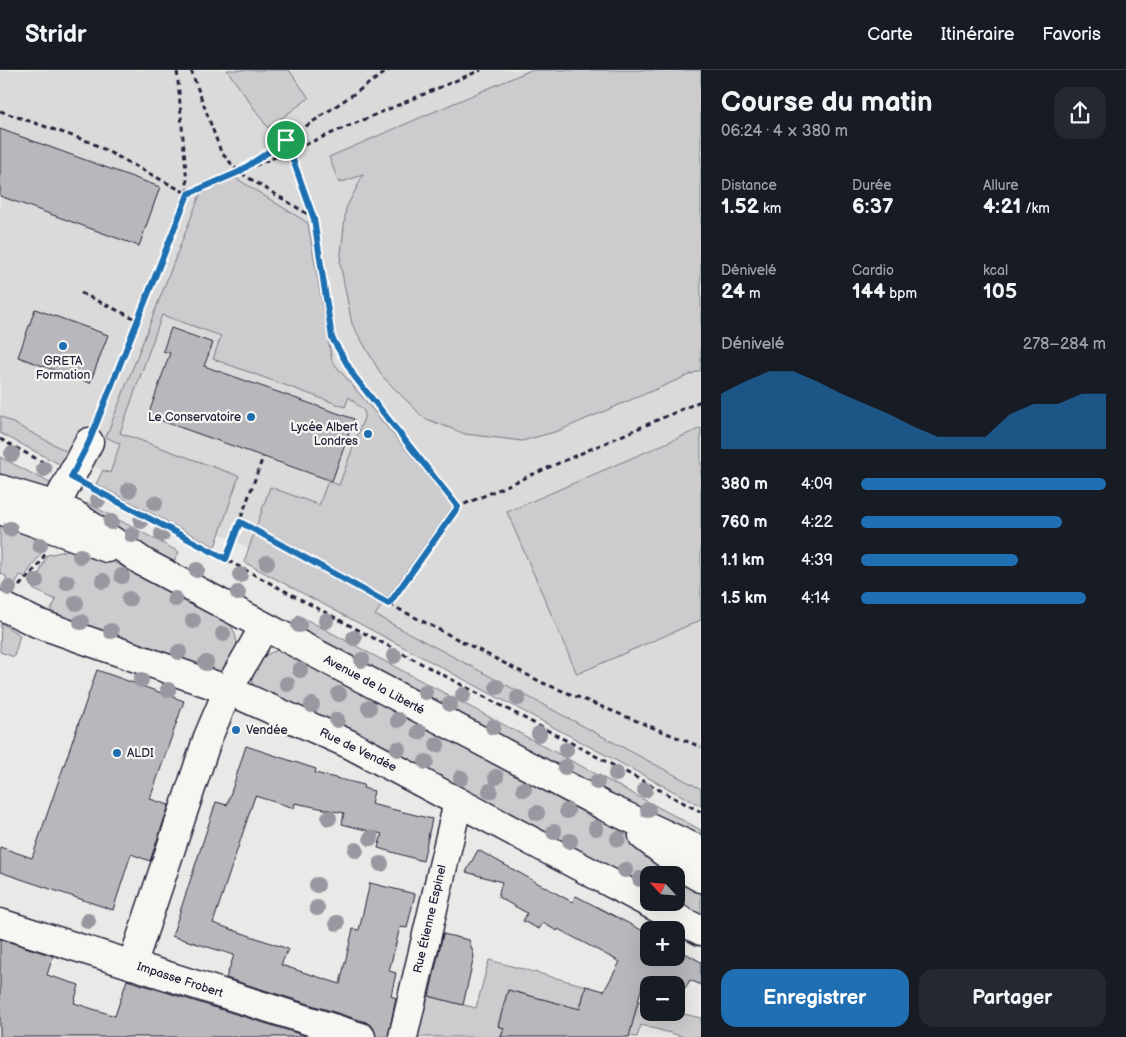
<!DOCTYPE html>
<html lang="fr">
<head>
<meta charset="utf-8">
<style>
  :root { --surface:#171b24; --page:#242831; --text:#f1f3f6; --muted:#9ea1a6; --line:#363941; --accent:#1f6fb2 }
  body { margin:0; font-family:"Balsamiq Sans",sans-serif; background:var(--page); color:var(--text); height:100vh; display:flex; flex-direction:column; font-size:19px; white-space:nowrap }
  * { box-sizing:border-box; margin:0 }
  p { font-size:16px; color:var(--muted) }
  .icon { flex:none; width:28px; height:28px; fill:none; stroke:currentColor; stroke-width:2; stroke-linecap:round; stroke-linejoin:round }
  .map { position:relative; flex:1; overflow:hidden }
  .sheet { display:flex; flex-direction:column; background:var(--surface); width:425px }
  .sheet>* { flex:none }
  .needle { width:32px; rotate:296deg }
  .fabs { position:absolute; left:640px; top:796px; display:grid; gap:10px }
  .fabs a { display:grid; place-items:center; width:45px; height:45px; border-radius:10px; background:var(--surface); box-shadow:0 5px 20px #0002; font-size:25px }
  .pin { position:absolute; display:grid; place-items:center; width:42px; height:42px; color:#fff; margin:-21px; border:2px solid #fff; border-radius:50%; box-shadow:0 1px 5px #0007 }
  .round { display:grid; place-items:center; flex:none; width:52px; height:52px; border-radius:15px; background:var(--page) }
  .head { display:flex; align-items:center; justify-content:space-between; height:85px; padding:0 20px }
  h1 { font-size:28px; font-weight:700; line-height:38px }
  .figures { display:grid; grid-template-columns:repeat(3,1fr); gap:8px; height:85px; padding:5px 20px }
  .figures div { display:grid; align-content:center }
  .figures b { font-size:21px; font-weight:700 }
  .figures small { font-size:14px; font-weight:400 }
  .figures p { font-size:14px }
  .chart { height:140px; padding:10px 20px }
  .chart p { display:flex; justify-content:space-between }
  .chart svg { width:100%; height:90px; margin-top:5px; fill:var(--accent); opacity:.7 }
  .cta { display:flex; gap:10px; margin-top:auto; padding:10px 20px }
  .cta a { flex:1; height:58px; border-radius:15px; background:var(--accent); color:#fff; font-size:20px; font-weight:700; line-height:58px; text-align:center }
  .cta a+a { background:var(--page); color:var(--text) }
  ul { padding:0 20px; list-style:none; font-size:16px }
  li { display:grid; grid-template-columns:80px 60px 1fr; align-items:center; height:38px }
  li i { height:12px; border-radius:6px; background:var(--accent) }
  header { display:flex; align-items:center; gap:30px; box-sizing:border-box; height:70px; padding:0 25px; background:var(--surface); border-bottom:1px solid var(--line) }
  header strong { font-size:24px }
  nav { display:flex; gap:28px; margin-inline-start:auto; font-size:18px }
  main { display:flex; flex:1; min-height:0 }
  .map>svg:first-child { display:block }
  .built { fill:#dadada }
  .green { fill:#ccccce; stroke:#777784 }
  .building { fill:#b8b8bc; stroke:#22223b }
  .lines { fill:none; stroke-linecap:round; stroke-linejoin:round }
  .minor-casing { stroke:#22223b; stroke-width:31 }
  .major-casing { stroke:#22223b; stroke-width:31 }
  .path { stroke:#22223b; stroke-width:3; stroke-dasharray:5 4; stroke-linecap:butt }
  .minor { stroke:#f6f6f2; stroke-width:28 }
  .major { stroke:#f6f6f2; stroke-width:28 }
  .tree { fill:#9898a1 }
  .route-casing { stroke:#fff; stroke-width:10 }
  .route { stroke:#1f6fb2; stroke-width:6 }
  .poi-dot { fill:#1f6fb2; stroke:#f6f6f2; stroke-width:2 }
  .labels { text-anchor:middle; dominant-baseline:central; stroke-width:4.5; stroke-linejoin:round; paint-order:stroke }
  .poi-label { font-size:12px; fill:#22223b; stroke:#f6f6f2; text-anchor:end }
  .street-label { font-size:12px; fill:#22223b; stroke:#f6f6f2 }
</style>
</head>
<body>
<header>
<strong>Stridr</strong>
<nav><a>Carte</a><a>Itinéraire</a><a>Favoris</a></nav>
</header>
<main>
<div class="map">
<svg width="701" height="967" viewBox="0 0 701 967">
  <rect width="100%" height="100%" fill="#e9e9e7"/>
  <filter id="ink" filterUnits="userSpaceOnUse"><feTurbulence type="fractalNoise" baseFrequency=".02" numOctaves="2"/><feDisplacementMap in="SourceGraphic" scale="10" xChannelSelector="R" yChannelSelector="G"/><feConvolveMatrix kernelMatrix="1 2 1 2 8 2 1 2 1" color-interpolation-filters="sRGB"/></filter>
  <g filter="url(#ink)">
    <polygon class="built" points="0,0 701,0 701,719 0,346"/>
    <g class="green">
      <polygon points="227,0 289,0 309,28 268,58"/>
      <polygon points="531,0 701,0 701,300 558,361 522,371 465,364 424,348 382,306 352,254 340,193 346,138 363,105 339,113 329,87"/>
      <polygon points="234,107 308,153 332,291 453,436 375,545 701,719 701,736 244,492 270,417 319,435 328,411 339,415 365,345 364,341 349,327 345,337 213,289 221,266 162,245 120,363 239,406 215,477 96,414 103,400 110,403 120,374 106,367 201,122"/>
      <polygon points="0,346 68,382 61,395 0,363"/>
      <polygon points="701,358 701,550 577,604 507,442"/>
      <polygon points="0,387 52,414 48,421 0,412"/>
      <polygon points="87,433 179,482 173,494 83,442"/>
      <polygon points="0,447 47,463 41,483 25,507 20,505 8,526 0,522 7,507 0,503"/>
      <path d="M70,473L133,501L227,550C242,568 240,591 219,602L48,546L56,530L33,519L47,485L66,481Z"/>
      <polygon points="298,545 701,760 701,776 291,558"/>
      <polygon points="1,553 20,565 14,587 0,582"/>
      <path d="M279,580L289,583L606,751L683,804L701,814V849L676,832V805H649V821L256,619C242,602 261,584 279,580Z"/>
      <polygon points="489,890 586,916 576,952 572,937 508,920 498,956 504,958 501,967 417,967 428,926 476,938"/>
      <polygon points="638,931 649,934 649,942 676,942 701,948 701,967 685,967 641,955 637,967 629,966"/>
    </g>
    <g class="building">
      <polygon points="0,59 160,117 139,176 0,126"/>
      <polygon points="35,239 108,265 90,313 18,287"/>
      <polygon points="171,258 213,273 204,296 354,349 332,411 148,346 170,283 163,281"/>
      <polygon points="97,600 184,631 150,729 169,735 150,791 131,784 113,840 0,802 0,777 32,788"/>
      <polygon points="246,676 316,699 315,703 364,715 363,718 374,721 371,734 432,749 423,791 378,778 382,764 342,754 344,743 295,733 294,738 255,726 213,853 288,879 281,895 340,914 353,859 359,860 370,813 415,824 407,858 400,857 389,901 396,903 391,926 396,928 388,967 376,967 373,957 366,952 226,908 234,885 172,866 216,732 227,735"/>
      <polygon points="478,780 572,832 576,826 649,864 649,888 676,888 676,878 701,892 701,915 690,910 682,924 676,921 676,915 666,915 652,908 650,911 644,908 629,967 501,967 504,958 498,956 508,920 580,939 586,916 604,921 620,892 558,859 557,861 543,853 539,859 523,851 527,843 498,827 502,812 466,802"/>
      <polygon points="443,864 469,870 474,886 463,935 429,926"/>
      <polygon points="0,869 53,886 47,905 79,915 74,933 115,946 127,910 309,967 0,967"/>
    </g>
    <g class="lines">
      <defs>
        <g id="minor">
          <polyline points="40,453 58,431 89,372"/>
          <polyline points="0,535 37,553 228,620 349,674 701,861"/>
          <polyline points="0,853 361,967"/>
          <polyline points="132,895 208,667 228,620 264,557"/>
          <polyline points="403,967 458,732"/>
        </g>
        <g id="major">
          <polyline points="0,419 53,435 75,445 143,492 606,737 701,781"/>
          <polyline points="0,440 107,478"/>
          <polyline points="643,766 687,800 701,808"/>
        </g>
      </defs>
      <use href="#minor" class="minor-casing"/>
      <use href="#major" class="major-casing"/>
      <g class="path">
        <polyline points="191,0 221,82 239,102 314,148"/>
        <polyline points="0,41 90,72 188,124 481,0"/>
        <polyline points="286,70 314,149 331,267 354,306 458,437"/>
        <polyline points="246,97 389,0"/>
        <polyline points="81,223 138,250"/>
        <polyline points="98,349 188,124 177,0"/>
        <polyline points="0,369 48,395"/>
        <polyline points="93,419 701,742"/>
        <polyline points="240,452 389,534 543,613 701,677"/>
        <polyline points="226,489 263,387"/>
        <polyline points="19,516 38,496 45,484"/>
        <polyline points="389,534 458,437 701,331"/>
      </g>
      <use href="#minor" class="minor"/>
      <use href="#major" class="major"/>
    </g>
    <g class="tree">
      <circle cx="12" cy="384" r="8"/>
      <circle cx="44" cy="399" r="8"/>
      <circle cx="129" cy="420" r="8"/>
      <circle cx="98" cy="430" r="8"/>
      <circle cx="155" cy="433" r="8"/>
      <circle cx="141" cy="451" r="8"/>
      <circle cx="111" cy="452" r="8"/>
      <circle cx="10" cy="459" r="8"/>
      <circle cx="162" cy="464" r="8"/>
      <circle cx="132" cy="465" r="8"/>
      <circle cx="40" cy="475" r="8"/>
      <circle cx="80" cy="486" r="8"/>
      <circle cx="267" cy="493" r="8"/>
      <circle cx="197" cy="500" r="8"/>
      <circle cx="240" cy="505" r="8"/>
      <circle cx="122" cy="506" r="8"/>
      <circle cx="36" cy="511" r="8"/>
      <circle cx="103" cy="511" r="8"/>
      <circle cx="67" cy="512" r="8"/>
      <circle cx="9" cy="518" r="8"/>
      <circle cx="238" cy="523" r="8"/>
      <circle cx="129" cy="529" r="8"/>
      <circle cx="175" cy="529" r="8"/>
      <circle cx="76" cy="533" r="8"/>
      <circle cx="193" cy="551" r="8"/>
      <circle cx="326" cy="551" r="8"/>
      <circle cx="81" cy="552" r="8"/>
      <circle cx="299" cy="555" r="8"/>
      <circle cx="111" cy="561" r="8"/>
      <circle cx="223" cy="564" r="8"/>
      <circle cx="354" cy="568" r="8"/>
      <circle cx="179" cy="582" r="8"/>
      <circle cx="394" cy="586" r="8"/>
      <circle cx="362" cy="590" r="8"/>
      <circle cx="206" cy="593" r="8"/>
      <circle cx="300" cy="600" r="8"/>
      <circle cx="141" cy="610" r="8"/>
      <circle cx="287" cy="614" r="8"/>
      <circle cx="497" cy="617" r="8"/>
      <circle cx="168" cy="620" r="8"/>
      <circle cx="425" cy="622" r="8"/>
      <circle cx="339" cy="624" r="8"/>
      <circle cx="463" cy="625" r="8"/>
      <circle cx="518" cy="628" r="8"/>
      <circle cx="450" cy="634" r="8"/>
      <circle cx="312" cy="635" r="8"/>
      <circle cx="369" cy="638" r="8"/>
      <circle cx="337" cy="650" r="8"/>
      <circle cx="398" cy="650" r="8"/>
      <circle cx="493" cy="657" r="8"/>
      <circle cx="419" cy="662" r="8"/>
      <circle cx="539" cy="664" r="8"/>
      <circle cx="437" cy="675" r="8"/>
      <circle cx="398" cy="679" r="8"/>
      <circle cx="566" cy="680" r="8"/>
      <circle cx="426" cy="692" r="8"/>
      <circle cx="565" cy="697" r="8"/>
      <circle cx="616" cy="704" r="8"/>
      <circle cx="496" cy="707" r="8"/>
      <circle cx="461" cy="708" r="8"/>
      <circle cx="597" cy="712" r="8"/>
      <circle cx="524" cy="719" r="8"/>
      <circle cx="645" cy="720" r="8"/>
      <circle cx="490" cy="721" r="8"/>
      <circle cx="648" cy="740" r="8"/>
      <circle cx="567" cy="741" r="8"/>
      <circle cx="537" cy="743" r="8"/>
      <circle cx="329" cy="748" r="8"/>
      <circle cx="596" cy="758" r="8"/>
      <circle cx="554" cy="762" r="8"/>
      <circle cx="371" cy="768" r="8"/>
      <circle cx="618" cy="769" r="8"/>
      <circle cx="570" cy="771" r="8"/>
      <circle cx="356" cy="780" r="8"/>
      <circle cx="381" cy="794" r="8"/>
      <circle cx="625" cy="800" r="8"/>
      <circle cx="640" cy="809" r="8"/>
      <circle cx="317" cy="815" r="8"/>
      <circle cx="317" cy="838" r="8"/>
      <circle cx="88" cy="851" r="8"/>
      <circle cx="337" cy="853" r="8"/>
    </g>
  </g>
  <g class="lines" filter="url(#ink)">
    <defs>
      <polygon id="route" points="286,70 314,149 332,268 354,306 458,437 389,534 240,452 226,489 71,407 89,372 188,124 239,102"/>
    </defs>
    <use href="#route" class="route-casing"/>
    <use href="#route" class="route"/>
  </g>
  <g class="poi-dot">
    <circle cx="63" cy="276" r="5"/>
    <circle cx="251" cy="347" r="5"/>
    <circle cx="368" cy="364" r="5"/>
    <circle cx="236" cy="660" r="5"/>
    <circle cx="117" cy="683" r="5"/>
  </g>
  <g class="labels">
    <g class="poi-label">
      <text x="63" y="291" text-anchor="middle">GRETA<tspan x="63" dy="14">Formation</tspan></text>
      <text x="241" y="347">Le Conservatoire</text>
      <text x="358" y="357">Lycée Albert<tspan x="358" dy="14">Londres</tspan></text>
      <text x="246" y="660" text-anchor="start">Vendée</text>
      <text x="127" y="683" text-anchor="start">ALDI</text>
    </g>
    <g class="street-label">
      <text transform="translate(374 615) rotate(28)">Avenue de la Liberté</text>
      <text transform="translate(358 680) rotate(26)">Rue de Vendée</text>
      <text transform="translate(430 849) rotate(-77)">Rue Étienne Espinel</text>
      <text transform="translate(180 910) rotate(18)">Impasse Frobert</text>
    </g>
  </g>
</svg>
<div class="fabs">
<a><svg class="needle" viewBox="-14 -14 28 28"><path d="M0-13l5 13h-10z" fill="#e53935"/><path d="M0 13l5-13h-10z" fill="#9ea1a6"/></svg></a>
<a>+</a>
<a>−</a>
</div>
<div class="pin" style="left:286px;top:70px;background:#1e9e55"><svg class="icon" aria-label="arrive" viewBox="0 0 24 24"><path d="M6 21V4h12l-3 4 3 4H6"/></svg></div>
</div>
<section class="sheet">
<div class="head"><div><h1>Course du matin</h1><p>06:24 · 4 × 380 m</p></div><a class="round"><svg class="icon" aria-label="share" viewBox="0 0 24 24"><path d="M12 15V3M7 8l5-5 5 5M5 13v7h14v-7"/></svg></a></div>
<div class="figures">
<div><p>Distance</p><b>1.52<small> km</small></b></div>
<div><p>Durée</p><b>6:37</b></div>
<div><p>Allure</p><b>4:21<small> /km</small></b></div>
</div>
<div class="figures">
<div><p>Dénivelé</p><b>24<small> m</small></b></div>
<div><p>Cardio</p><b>144<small> bpm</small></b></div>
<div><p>kcal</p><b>105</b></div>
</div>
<div class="chart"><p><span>Dénivelé</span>278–284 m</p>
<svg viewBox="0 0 160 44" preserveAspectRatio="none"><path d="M0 44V17L10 11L20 6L30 6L40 11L50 17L60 22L70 27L80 33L90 38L100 38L110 38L120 27L130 22L140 22L150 17L160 17V44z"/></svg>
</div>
<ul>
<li><b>380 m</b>4:09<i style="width:100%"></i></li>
<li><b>760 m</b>4:22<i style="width:82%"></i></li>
<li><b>1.1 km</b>4:39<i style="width:64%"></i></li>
<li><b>1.5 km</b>4:14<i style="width:92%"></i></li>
</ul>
<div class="cta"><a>Enregistrer</a><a>Partager</a></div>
</section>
</main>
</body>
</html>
